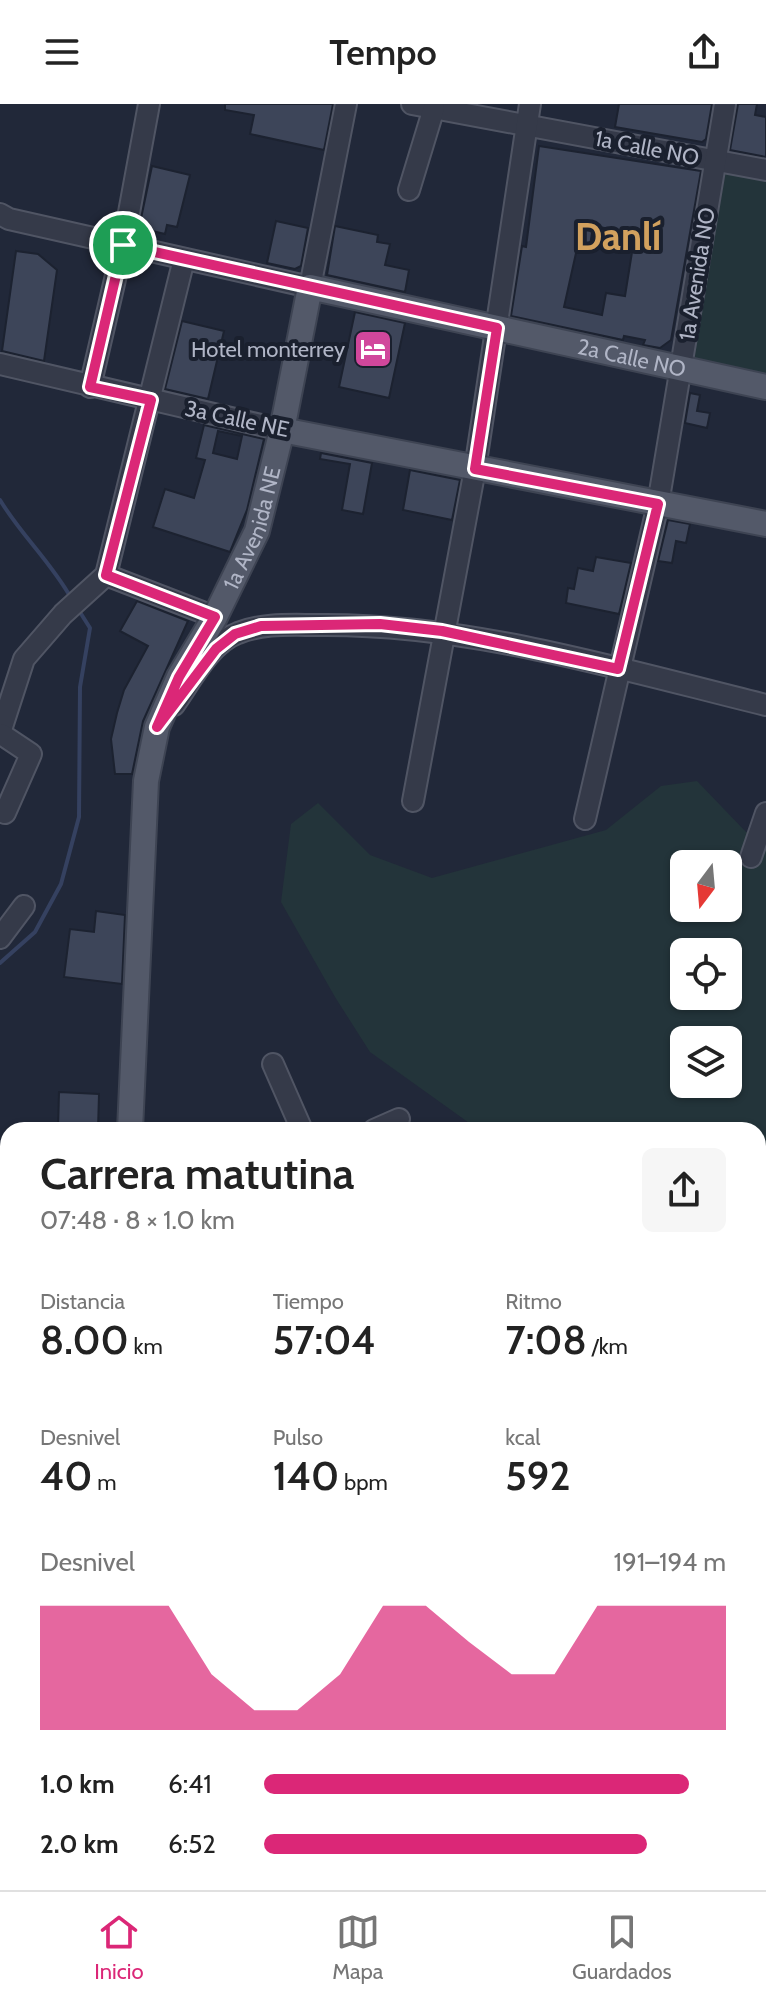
<!DOCTYPE html>
<html lang="es">
<head>
<meta charset="utf-8">
<style>
  :root { --surface:#fff; --page:#f6f6f6; --text:#222; --muted:#767676; --line:#e0e0e0; --accent:#db2777 }
  body { margin:0; font-family:Cabin,sans-serif; background:var(--page); color:var(--text); height:100vh; display:flex; flex-direction:column; font-size:30px; white-space:nowrap }
  * { box-sizing:border-box; margin:0 }
  p { font-size:26px; color:var(--muted) }
  .icon { flex:none; width:44px; height:44px; fill:none; stroke:currentColor; stroke-width:2; stroke-linecap:round; stroke-linejoin:round }
  .map { position:relative; flex:1; overflow:hidden }
  .details { position:absolute; left:0px; top:1018px; width:766px; height:768px; display:flex; flex-direction:column; background:var(--surface); border-radius:24px 24px 0 0; box-shadow:0 2px 6px #0004 }
  .details>* { flex:none }
  .needle { width:52px; rotate:196deg }
  .buttons { position:absolute; left:670px; top:746px; display:grid; gap:16px }
  .buttons a { display:grid; place-items:center; width:72px; height:72px; border-radius:12px; background:var(--surface); box-shadow:0 2px 6px #0004; font-size:40px }
  .pin { position:absolute; display:grid; place-items:center; width:68px; height:68px; color:#fff; margin:-34px; border:4px solid #fff; border-radius:50%; box-shadow:0 2px 8px #0007 }
  .round { display:grid; place-items:center; flex:none; width:84px; height:84px; border-radius:12px; background:var(--page) }
  .head { display:flex; align-items:center; justify-content:space-between; height:136px; padding:0 40px }
  h1 { font-size:44px; font-weight:600; line-height:60px }
  .metrics { display:grid; grid-template-columns:repeat(3,1fr); gap:12px; height:136px; padding:8px 40px }
  .metrics div { display:grid; align-content:center }
  .metrics b { font-size:40px; font-weight:600 }
  .metrics small { font-size:22px; font-weight:400 }
  .metrics p { font-size:22px }
  .chart { height:224px; padding:16px 40px }
  .chart p { display:flex; justify-content:space-between }
  .chart svg { width:100%; height:144px; margin-top:8px; fill:var(--accent); opacity:.7 }
  ul { padding:0 40px; list-style:none; font-size:26px }
  li { display:grid; grid-template-columns:128px 96px 1fr; align-items:center; height:60px }
  li i { height:20px; border-radius:10px; background:var(--accent) }
  header { display:flex; justify-content:space-between; align-items:center; height:104px; padding:0 40px; background:var(--surface); font-size:36px; font-weight:600 }
  .dock { display:flex; justify-content:space-around; align-items:center; height:112px; border-top:2px solid var(--line); background:var(--surface); font-size:22px; color:var(--muted) }
  .dock a { display:grid; justify-items:center; gap:4px }
  .dock .selected { color:var(--accent) }
  .map>svg:first-child { display:block }
  .green { fill:#23343a; fill-rule:evenodd }
  .lines { fill:none; stroke-linecap:round; stroke-linejoin:round }
  .stream { stroke:#354160; stroke-width:4 }
  .building { fill:#3d4559; stroke:#1c2230; stroke-width:2; fill-rule:evenodd }
  .minor-casing { stroke:#505564; stroke-width:24 }
  .major-casing { stroke:#3e4453; stroke-width:28 }
  .minor { stroke:#353a49; stroke-width:20 }
  .major { stroke:#535969; stroke-width:24 }
  .route-casing { stroke:#fff; stroke-width:16 }
  .route { stroke:#db2777; stroke-width:10 }
  .labels { text-anchor:middle; dominant-baseline:central; stroke-width:8; stroke-linejoin:round; paint-order:stroke }
  .street-label { font-size:22px; fill:#b0b5c6; stroke:#1a202e }
  .poi-label { font-size:22px; fill:#b0b5c6; stroke:#1a202e; text-anchor:end }
  .town-label { font-size:38px; font-weight:bold; fill:#d2a15e; stroke:#1a202e }
</style>
</head>
<body>
<header><svg class="icon" aria-label="menu" viewBox="0 0 24 24"><path d="M4 6h16M4 12h16M4 18h16"/></svg>Tempo<svg class="icon" aria-label="share" viewBox="0 0 24 24"><path d="M12 15V3M7 8l5-5 5 5M5 13v7h14v-7"/></svg></header>
<div class="map">
<svg width="766" height="1786" viewBox="0 0 766 1786">
  <rect width="100%" height="100%" fill="#212839"/>
  <g class="green">
    <polygon points="726,66 766,73 766,275 691,259"/>
    <path d="M697,677L746,728L766,729V1227L758,1231V1026H479L370,948L335,893L281,798L291,720L318,699L370,751L432,774L606,726L661,682ZM684,760H728V804H684ZM684,848H728V892H684ZM684,936H728V980H684Z"/>
  </g>
  <g class="lines">
    <g class="stream">
      <path d="M0,396C21,431 51,458 71,494"/>
      <polyline points="0,859 35,828 61,780 79,713 80,583 90,524 78,505"/>
      <polyline points="0,1559 8,1561"/>
      <polyline points="116,1778 117,1786"/>
    </g>
  </g>
  <g class="building">
    <polygon points="225,0 333,0 324,46 250,30 254,11 225,6"/>
    <polygon points="619,0 712,0 706,35 702,38 615,23"/>
    <polygon points="738,0 757,0 755,11 766,13 766,53 730,46"/>
    <path d="M539,42L701,67L671,236L660,244L643,241L645,236L624,232L623,236L511,212L522,142L526,143ZM593,122L628,128L626,140L633,142L625,192L606,189L602,211L564,203L578,140L590,142Z"/>
    <polygon points="152,62 190,71 177,123 167,121 165,130 139,124"/>
    <polygon points="276,117 308,124 301,162 295,165 267,159"/>
    <polygon points="335,122 378,131 377,138 390,140 385,161 409,166 405,188 327,171"/>
    <polygon points="16,147 38,150 57,166 44,257 2,247"/>
    <polygon points="355,208 405,219 389,294 339,283"/>
    <polygon points="182,217 224,227 208,295 165,285"/>
    <polygon points="690,289 700,291 697,307 710,309 707,324 685,319"/>
    <path d="M204,321L264,335L247,406L230,448L153,423L165,385L194,394L205,356L196,354ZM218,327L242,332L237,355L213,349Z"/>
    <polygon points="321,349 372,359 363,410 342,406 350,360 320,355"/>
    <polygon points="410,366 460,376 452,416 403,406"/>
    <polygon points="668,416 690,420 686,439 676,437 672,459 658,457"/>
    <polygon points="596,453 631,459 619,510 566,499 568,484 574,485 578,464 593,467"/>
    <polygon points="137,497 188,517 143,617 132,670 115,670 111,635 117,609 124,586 148,542 120,527"/>
    <polygon points="96,807 125,811 122,880 64,873 70,825 94,828"/>
    <polygon points="59,988 99,990 98,1026 58,1026"/>
  </g>
  <g class="lines">
    <defs>
      <g id="minor">
        <polyline points="412,0 766,66"/>
        <polyline points="409,86 434,4"/>
        <polyline points="0,110 9,115 310,183 346,0"/>
        <polyline points="0,260 282,326"/>
        <polyline points="90,283 123,141 149,0"/>
        <polyline points="106,471 215,513"/>
        <path d="M174,601C191,577 210,539 238,529C263,519 290,521 317,521C469,519 619,565 766,601"/>
        <polyline points="0,629 24,555 63,510 106,471 184,155"/>
        <polyline points="1,630 31,650 5,709"/>
        <polyline points="413,697 475,365 530,0"/>
        <polyline points="585,715 658,400 725,0"/>
        <polyline points="751,753 766,709"/>
        <polyline points="0,834 24,802"/>
        <polyline points="273,960 302,1026"/>
        <polyline points="374,1026 399,1015"/>
        <polyline points="758,1280 766,1276"/>
        <polyline points="758,1303 766,1300"/>
        <polyline points="758,1502 766,1520"/>
        <polyline points="0,1591 8,1588"/>
        <polyline points="758,1733 766,1729"/>
        <polyline points="211,1778 214,1786"/>
        <polyline points="26,1786 28,1778"/>
        <polyline points="644,1786 662,1778"/>
      </g>
      <g id="major">
        <polyline points="282,326 766,420"/>
        <path id="s1" d="M130,1026L146,677L157,623L179,573L215,513L257,427L282,326L310,183L766,283"/>
        <polyline points="424,1778 427,1786"/>
      </g>
    </defs>
    <use href="#minor" class="minor-casing"/>
    <use href="#major" class="major-casing"/>
    <use href="#minor" class="minor"/>
    <use href="#major" class="major"/>
  </g>
  <g class="lines">
    <defs>
      <polygon id="route" points="123,141 497,224 475,365 658,400 618,565 442,527 380,520 261,522 235,530 216,545 157,623 179,573 215,513 106,471 151,296 90,283"/>
    </defs>
    <use href="#route" class="route-casing"/>
    <use href="#route" class="route"/>
  </g>
  <defs>
    <symbol id="hotel-square" viewBox="-11 -11 22 22"><rect x="-9" y="-9" width="18" height="18" rx="4" fill="#d1479c" stroke="#1a202e"/><path d="M-6-4.5h1.5V1H6V5H4.5V3h-9V5H-6ZM-4 0a1.8 1.8 0 1 1 3.6 0ZM.5 0V-2.5h3Q6-2.5 6 0Z" fill="#fff"/></symbol>
  </defs>
  <g fill-rule="evenodd">
    <use href="#hotel-square" x="351" y="223" width="44" height="44"/>
  </g>
  <g class="labels">
    <g class="street-label">
      <text transform="translate(647 44) rotate(11)">1a Calle NO</text>
      <text transform="translate(697 170) rotate(-81)">1a Avenida NO</text>
      <text stroke="none"><textPath href="#s1" startOffset="1204">2a Calle NO</textPath></text>
      <text transform="translate(237 315) rotate(12)">3a Calle NE</text>
      <text stroke="none"><textPath href="#s1" startOffset="626">1a Avenida NE</textPath></text>
    </g>
    <g class="poi-label">
      <text x="345" y="245">Hotel monterrey</text>
    </g>
    <g class="town-label">
      <text x="618" y="132">Danlí</text>
    </g>
  </g>
</svg>
<div class="buttons">
<a><svg class="needle" viewBox="-14 -14 28 28"><path d="M0-13l5 13h-10z" fill="#e53935"/><path d="M0 13l5-13h-10z" fill="#767676"/></svg></a>
<a><svg class="icon" aria-label="locate" viewBox="0 0 24 24"><circle cx="12" cy="12" r="6"/><path d="M12 2v4M12 18v4M2 12h4M18 12h4"/></svg></a>
<a><svg class="icon" aria-label="layers" viewBox="0 0 24 24"><path d="M12 4l9 5-9 5-9-5zM3 14l9 5 9-5"/></svg></a>
</div>
<div class="pin" style="left:123px;top:141px;background:#1e9e55"><svg class="icon" aria-label="arrive" viewBox="0 0 24 24"><path d="M6 21V4h12l-3 4 3 4H6"/></svg></div>
<section class="details">
<div class="head"><div><h1>Carrera matutina</h1><p>07:48 · 8 × 1.0 km</p></div><a class="round"><svg class="icon" aria-label="share" viewBox="0 0 24 24"><path d="M12 15V3M7 8l5-5 5 5M5 13v7h14v-7"/></svg></a></div>
<div class="metrics">
<div><p>Distancia</p><b>8.00<small> km</small></b></div>
<div><p>Tiempo</p><b>57:04</b></div>
<div><p>Ritmo</p><b>7:08<small> /km</small></b></div>
</div>
<div class="metrics">
<div><p>Desnivel</p><b>40<small> m</small></b></div>
<div><p>Pulso</p><b>140<small> bpm</small></b></div>
<div><p>kcal</p><b>592</b></div>
</div>
<div class="chart"><p><span>Desnivel</span>191–194 m</p>
<svg viewBox="0 0 160 44" preserveAspectRatio="none"><path d="M0 44V6L10 6L20 6L30 6L40 27L50 38L60 38L70 27L80 6L90 6L100 17L110 27L120 27L130 6L140 6L150 6L160 6V44z"/></svg>
</div>
<ul>
<li><b>1.0 km</b>6:41<i style="width:92%"></i></li>
<li><b>2.0 km</b>6:52<i style="width:83%"></i></li>
</ul>
</section>
</div>
<nav class="dock">
<a class="selected"><svg class="icon" aria-label="home" viewBox="0 0 24 24"><path d="M3 11l9-7 9 7M6 9v11h12V9"/></svg>Inicio</a>
<a><svg class="icon" aria-label="map" viewBox="0 0 24 24"><path d="M3 6l6-2 6 2 6-2v14l-6 2-6-2-6 2zM9 4v14M15 6v14"/></svg>Mapa</a>
<a><svg class="icon" aria-label="saved" viewBox="0 0 24 24"><path d="M7 4h10v16l-5-4-5 4z"/></svg>Guardados</a>
</nav>
</body>
</html>
